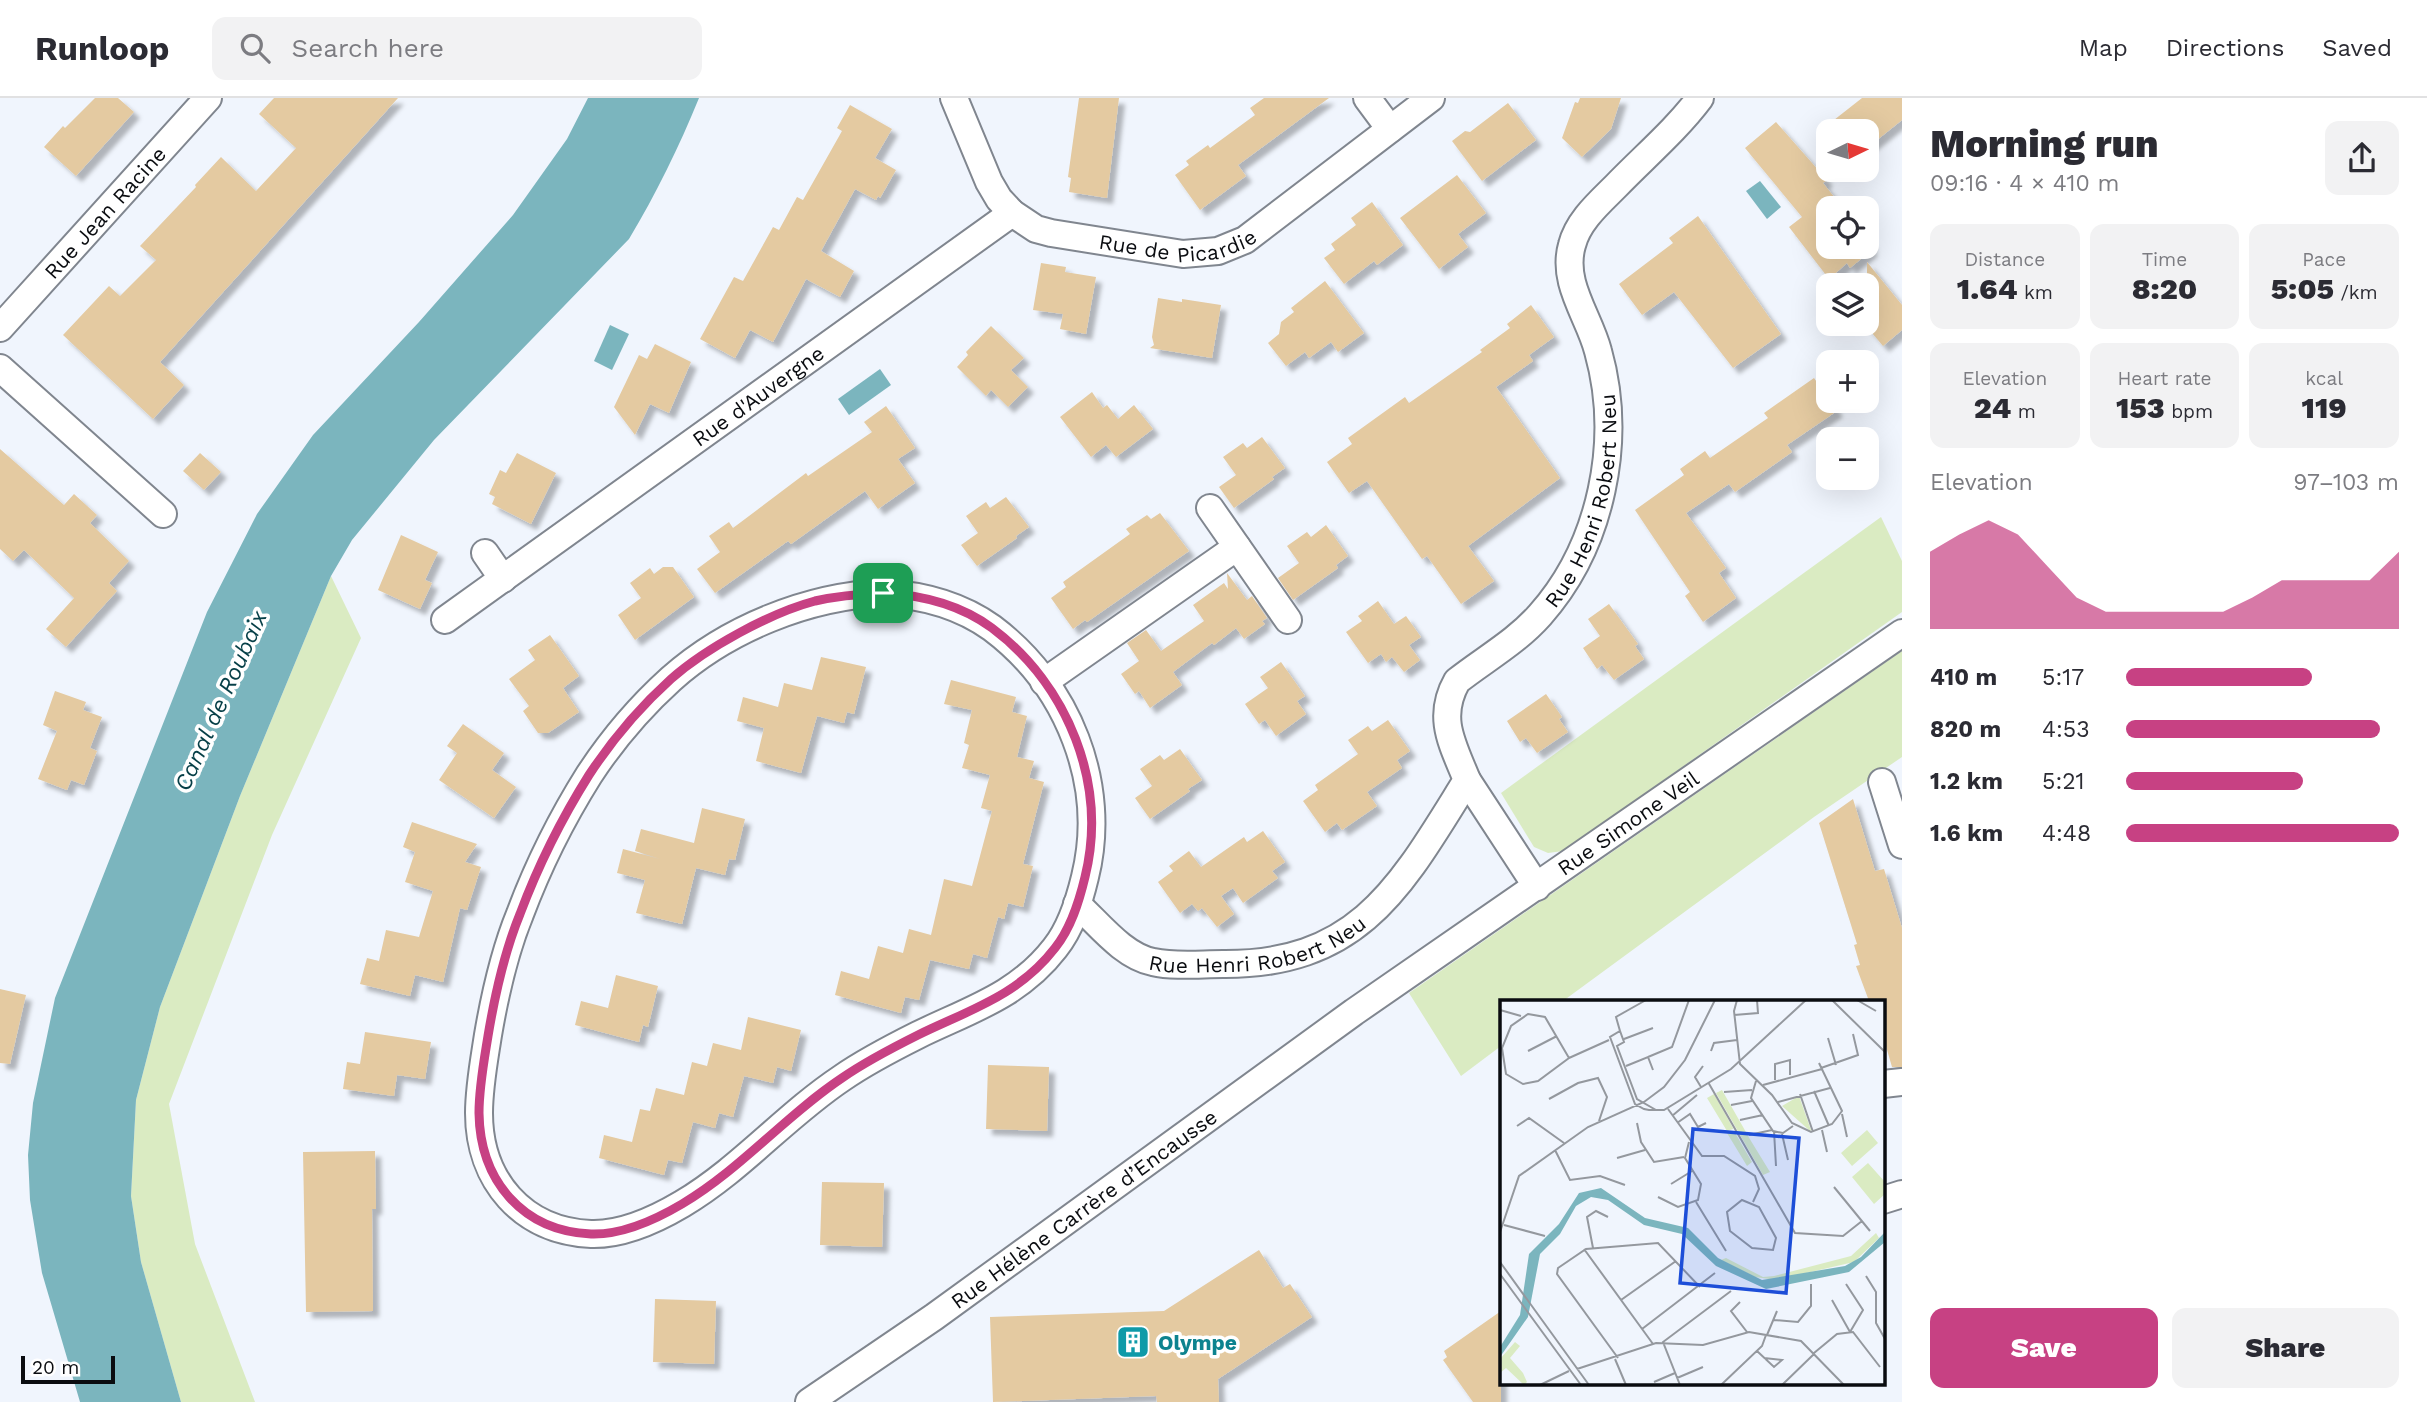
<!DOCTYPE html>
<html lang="en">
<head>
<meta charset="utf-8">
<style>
  :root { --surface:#fff; --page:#f2f2f3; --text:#2b2b33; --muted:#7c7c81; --line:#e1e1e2; --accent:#c74183 }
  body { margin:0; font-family:"Work Sans",sans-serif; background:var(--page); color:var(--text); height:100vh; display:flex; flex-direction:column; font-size:26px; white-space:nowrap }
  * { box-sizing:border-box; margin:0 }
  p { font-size:23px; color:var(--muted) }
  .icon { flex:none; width:38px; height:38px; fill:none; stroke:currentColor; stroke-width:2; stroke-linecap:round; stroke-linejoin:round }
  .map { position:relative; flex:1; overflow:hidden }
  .panel { display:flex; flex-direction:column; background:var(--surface); width:525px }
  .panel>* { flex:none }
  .needle { width:46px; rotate:85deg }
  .controls { position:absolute; left:1816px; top:21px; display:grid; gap:14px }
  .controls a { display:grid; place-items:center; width:63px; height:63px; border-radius:14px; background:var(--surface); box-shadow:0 7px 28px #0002; font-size:35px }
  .scale { position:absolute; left:21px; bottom:18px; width:94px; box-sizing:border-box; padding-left:7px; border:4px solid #0a0c10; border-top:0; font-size:19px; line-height:24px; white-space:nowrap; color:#0a0c10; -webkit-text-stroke:5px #fff; paint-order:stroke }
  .pin { position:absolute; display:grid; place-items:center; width:60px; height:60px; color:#fff; margin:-30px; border-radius:14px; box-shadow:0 4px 10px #0006 }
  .round { display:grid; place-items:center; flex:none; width:74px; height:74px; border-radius:14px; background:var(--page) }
  .overview { display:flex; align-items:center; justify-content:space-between; height:119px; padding:0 28px }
  h1 { font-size:38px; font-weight:800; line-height:52px }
  .stats { display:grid; grid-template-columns:repeat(3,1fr); gap:10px; height:119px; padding:7px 28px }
  .stats div { display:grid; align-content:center; border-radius:14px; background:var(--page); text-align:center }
  .stats b { font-size:30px; font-weight:800 }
  .stats small { font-size:19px; font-weight:400 }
  .stats p { font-size:19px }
  .chart { height:196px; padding:14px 28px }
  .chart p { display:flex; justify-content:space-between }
  .chart svg { width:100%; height:126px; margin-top:7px; fill:var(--accent); opacity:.7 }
  .action { display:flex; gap:14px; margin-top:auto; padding:14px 28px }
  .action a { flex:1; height:80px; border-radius:14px; background:var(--accent); color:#fff; font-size:28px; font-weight:800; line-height:80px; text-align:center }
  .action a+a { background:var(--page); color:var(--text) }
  ul { padding:0 28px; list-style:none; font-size:23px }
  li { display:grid; grid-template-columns:112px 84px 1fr; align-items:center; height:52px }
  li i { height:18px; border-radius:9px; background:var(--accent) }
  header { display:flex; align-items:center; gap:42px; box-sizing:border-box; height:98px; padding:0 35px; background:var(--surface); border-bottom:2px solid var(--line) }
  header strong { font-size:33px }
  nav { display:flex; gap:38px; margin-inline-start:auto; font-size:24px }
  .search { width:490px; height:63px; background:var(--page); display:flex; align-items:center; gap:18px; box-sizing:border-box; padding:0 24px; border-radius:14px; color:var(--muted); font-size:26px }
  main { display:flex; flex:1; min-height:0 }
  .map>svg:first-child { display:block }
  .green { fill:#daebc2 }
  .water { fill:#7bb5be }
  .building { fill:#e4caa1; filter:url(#shadow) }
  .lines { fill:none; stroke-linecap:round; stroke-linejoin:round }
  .minor-casing { stroke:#80868f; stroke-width:30 }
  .minor { stroke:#fff; stroke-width:26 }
  .route-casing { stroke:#fff; stroke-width:14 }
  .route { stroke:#c74183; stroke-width:9 }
  .labels { text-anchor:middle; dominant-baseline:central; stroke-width:7; stroke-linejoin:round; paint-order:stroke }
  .street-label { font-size:21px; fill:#0a0c10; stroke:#fff }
  .culture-label { font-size:21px; font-weight:bold; fill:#0d838f; stroke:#fff; text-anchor:start }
  .water-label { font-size:23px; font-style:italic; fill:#063f47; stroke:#fff }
  .inset-road { fill:none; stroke:#94989e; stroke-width:2 }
  .view { fill:#1d4ed8; fill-opacity:0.15; stroke:#1d4ed8; stroke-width:3.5 }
  .inset-edge { fill:none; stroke:#0a0c10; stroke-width:3.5 }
</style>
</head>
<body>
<header>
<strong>Runloop</strong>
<div class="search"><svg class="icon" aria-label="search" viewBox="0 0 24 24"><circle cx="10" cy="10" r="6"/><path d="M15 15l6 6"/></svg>Search here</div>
<nav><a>Map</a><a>Directions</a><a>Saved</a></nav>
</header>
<main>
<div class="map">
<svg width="1902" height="1304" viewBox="0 0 1902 1304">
  <defs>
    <filter id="shadow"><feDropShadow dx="6" dy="6" stdDeviation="2" flood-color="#0004"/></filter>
  </defs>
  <rect width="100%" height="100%" fill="#f0f5fd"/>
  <g class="green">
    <polygon points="1881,419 1902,463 1902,514 1563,753 1548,755 1534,749 1501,695"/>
    <polygon points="331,478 361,540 272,737 169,1006 195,1146 255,1304 181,1304 141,1164 131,1098 136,1002 160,909 240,698"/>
    <polygon points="1902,553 1902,659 1814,719 1563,903 1501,903 1501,948 1461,978 1409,895"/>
  </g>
  <g class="water">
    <path d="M588,0H699C679,49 656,96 629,141L434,342L352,442L331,478L240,698L160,909L136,1002L131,1098L141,1164L181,1304H80L42,1175L30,1102L28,1057L33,1005L55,900L207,514L257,416L313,337L419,224L513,117L567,41Z"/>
    <polygon points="1760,83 1781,109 1767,121 1746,93"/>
    <polygon points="610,227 629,236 612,272 594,263"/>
    <polygon points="880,271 891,287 849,317 838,301"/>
  </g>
  <g class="building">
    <polygon points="95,0 118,0 134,14 76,78 44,49 63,28 65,30"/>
    <polygon points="274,0 398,0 160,264 184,287 153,321 63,237 109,188 120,198 156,162 140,148 196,89 195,87 221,59 256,93 296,50 259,16"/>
    <polygon points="1079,0 1119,0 1107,100 1069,94 1071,80 1068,79"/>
    <polygon points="1264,0 1329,0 1238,67 1246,78 1200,112 1175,77 1189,67 1186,63 1208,47 1210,50 1255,17 1250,10"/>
    <polygon points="1580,0 1621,0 1611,31 1582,59 1562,40 1575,4 1578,5"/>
    <polygon points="1862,0 1902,0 1902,22 1867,50 1867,33 1820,33"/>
    <polygon points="1508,5 1536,42 1482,83 1452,43 1465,33 1470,34"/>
    <polygon points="850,7 892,31 875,60 896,72 880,100 878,98 876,102 855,91 821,153 854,173 840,199 806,181 773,244 750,232 735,260 700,241 734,179 743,183 773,129 779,132 797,99 803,102 842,33 837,30"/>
    <polygon points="1776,24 1827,82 1823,85 1843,110 1829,110 1829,149 1867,149 1867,141 1872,146 1869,148 1872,152 1850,170 1847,165 1829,181 1789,129 1802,119 1745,50"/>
    <polygon points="1457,77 1486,115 1458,136 1468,149 1439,171 1400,120"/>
    <polygon points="1372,104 1403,147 1377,167 1374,163 1344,186 1324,160 1335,152 1331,146 1356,127 1351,120"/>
    <polygon points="1698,118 1781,236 1733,270 1674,194 1642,217 1619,186 1673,145 1669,140"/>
    <polygon points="1867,164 1902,207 1902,232 1883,248 1867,229"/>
    <polygon points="1041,165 1066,169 1065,174 1096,179 1086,236 1060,231 1063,216 1033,212"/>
    <polygon points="1325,183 1364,235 1338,254 1331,244 1309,260 1305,254 1286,268 1268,245 1279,236 1281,224 1294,214 1291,210"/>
    <polygon points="1158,200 1182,204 1182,201 1221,207 1212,260 1150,250 1154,247 1152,239"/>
    <polygon points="1531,207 1554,239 1529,257 1533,263 1496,289 1560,380 1468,448 1494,483 1461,506 1427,458 1422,461 1367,383 1349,395 1327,364 1352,346 1348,340 1405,299 1409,305 1482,254 1480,252 1510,230 1507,226"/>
    <polygon points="991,228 1024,260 1011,272 1028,289 1008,309 991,292 986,298 957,269 968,257 966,254"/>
    <polygon points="655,246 691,264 669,315 650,306 635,337 614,309 639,257 647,261"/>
    <polygon points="1814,280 1837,313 1787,347 1792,354 1735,394 1729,386 1686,415 1726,470 1719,475 1736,500 1703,524 1685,498 1690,494 1635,412 1684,377 1680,371 1705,353 1710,360 1768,320 1764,315"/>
    <polygon points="1092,294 1103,310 1107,307 1118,321 1134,307 1153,331 1116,359 1106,347 1091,359 1060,319"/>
    <polygon points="886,308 915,350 898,361 915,385 878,411 865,393 791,446 788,443 715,495 697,471 720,454 709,438 729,424 733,430 806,375 808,378 872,334 864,324"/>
    <polygon points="1262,339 1285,370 1272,379 1274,381 1234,410 1219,389 1236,377 1223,359 1243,345 1247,350"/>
    <polygon points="0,351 64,407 74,396 97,417 90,425 129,463 109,485 117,493 66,549 46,531 74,500 24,452 13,463 0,451"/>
    <polygon points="200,355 221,374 204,392 183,373"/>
    <polygon points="517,355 556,375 531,426 492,406 495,399 489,396 500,372 506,375"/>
    <polygon points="1006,399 1029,429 1016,438 1017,440 977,468 961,447 978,435 966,418 986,404 990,410"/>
    <polygon points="1160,415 1189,453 1087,524 1085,522 1073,531 1051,500 1066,489 1063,484 1130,436 1126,431 1147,417 1151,421"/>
    <polygon points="1326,427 1348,458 1336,467 1338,470 1293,502 1278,480 1299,465 1287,448 1307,434 1311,439"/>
    <polygon points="401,437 438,454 425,482 432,485 420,511 378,492"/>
    <polygon points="663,469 673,469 694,499 635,542 618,517 641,500 630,485 650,470 654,476"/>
    <polygon points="1227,475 1247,502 1252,498 1267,520 1262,523 1265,526 1244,541 1236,530 1214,547 1212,545 1173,574 1182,587 1150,610 1139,593 1135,596 1121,576 1139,563 1127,545 1146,532 1161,553 1204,523 1193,507 1224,485 1228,491"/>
    <polygon points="1378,503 1394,526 1406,518 1421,539 1409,547 1420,562 1404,574 1392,559 1386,564 1381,556 1368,565 1346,534 1362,523 1358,518"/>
    <polygon points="1609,506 1638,546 1635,548 1644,561 1614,582 1602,567 1597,571 1583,550 1600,538 1588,521"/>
    <polygon points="550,537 579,578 563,590 579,614 548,635 538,635 523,613 529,608 509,581 535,562 528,552"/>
    <polygon points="821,559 866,569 854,616 847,614 844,625 817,618 801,675 756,663 764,630 737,623 743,599 778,609 784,585 812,592"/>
    <polygon points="1281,564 1305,598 1297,603 1306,616 1276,638 1265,622 1259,626 1245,606 1268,590 1260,579"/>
    <polygon points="951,582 1016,599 1012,614 1027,618 1017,659 1034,663 1029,680 1044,684 1023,766 1033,768 1023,809 1008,805 1004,821 998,819 987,860 973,856 969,871 930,862 919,902 905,899 901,915 835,897 841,873 869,881 878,848 903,855 909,831 931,837 944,781 972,788 992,713 981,710 990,677 962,670 969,647 964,645 972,612 944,606"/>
    <polygon points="55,593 86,604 83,612 102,619 90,650 97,653 84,687 71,682 67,692 38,681 57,633 43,627"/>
    <polygon points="1546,596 1562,619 1559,621 1568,634 1537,655 1526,640 1520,644 1507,623"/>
    <polygon points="1388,622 1410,653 1397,662 1402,670 1367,694 1377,708 1342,732 1337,725 1325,734 1303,703 1318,692 1315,687 1358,656 1348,642 1368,628 1372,633"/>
    <polygon points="463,626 504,655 492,672 516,689 494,720 439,682 457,655 447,648"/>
    <polygon points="1180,651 1202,682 1188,691 1190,693 1150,721 1135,700 1152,688 1140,671 1160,657 1164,662"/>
    <polygon points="1853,701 1875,773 1884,771 1902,830 1902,969 1892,969 1883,938 1883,903 1869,903 1856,868 1860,867 1854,847 1857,846 1819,725"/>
    <polygon points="702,710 745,721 735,762 729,761 725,777 696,770 682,826 636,815 645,782 617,775 623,751 660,761 635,753 641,731 694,745"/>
    <polygon points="412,724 477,746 465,764 481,769 467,812 460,810 443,884 415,877 410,898 360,886 367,860 379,863 386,832 419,839 433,793 405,784 415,754 403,749"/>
    <polygon points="1263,733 1285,764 1272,773 1278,780 1243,805 1233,790 1221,798 1234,816 1217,829 1202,810 1198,813 1192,806 1180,815 1158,784 1173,773 1169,768 1189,753 1201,769 1244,739 1247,744"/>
    <polygon points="616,877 658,888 648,929 643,927 639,944 575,927 581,903 608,910"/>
    <polygon points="0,891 26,897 10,966 0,965"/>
    <polygon points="748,919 801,932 791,973 777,969 773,985 744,978 733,1019 719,1015 715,1030 693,1024 682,1065 668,1062 664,1077 599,1060 604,1037 632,1044 640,1011 650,1013 656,990 684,997 692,964 707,968 713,945 741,952"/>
    <polygon points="365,934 431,944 425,981 397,977 394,998 343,991 347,964 360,966"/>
    <polygon points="988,967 1049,969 1047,1033 986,1031"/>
    <polygon points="375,1053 376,1111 372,1111 373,1213 306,1214 303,1054"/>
    <polygon points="822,1084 884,1085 882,1149 820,1147"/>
    <polygon points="1259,1152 1283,1190 1290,1186 1312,1219 1218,1281 1219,1304 1157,1304 1156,1298 993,1304 990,1219 1164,1213"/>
    <polygon points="655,1201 716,1203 714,1266 653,1264"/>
    <polygon points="1501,1213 1501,1304 1473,1304 1443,1262 1447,1259 1444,1253"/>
  </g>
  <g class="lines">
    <defs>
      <g id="minor">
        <path id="s1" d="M954,0L989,84L999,101L1012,115L1036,131L1051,135L1183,156L1218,153L1245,142L1431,0"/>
        <polyline points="1367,0 1390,31"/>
        <path id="s2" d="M0,230L208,0"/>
        <polyline points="0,270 163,416"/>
        <polyline points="1210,410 1288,522"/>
        <polyline points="485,455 503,481"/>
        <path d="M883,495C921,497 960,507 992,530C1068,587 1108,686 1085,779C1079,804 1071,830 1055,850C1018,898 969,912 918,937C892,950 865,964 842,980C785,1018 741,1071 682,1106C655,1122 623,1137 591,1136C522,1133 479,1082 479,1015C479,989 484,963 488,937C495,896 504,855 520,816C538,768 562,720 589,677C612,642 640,609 671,581C727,531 808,498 883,495Z"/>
        <path id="s3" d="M445,522L1012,115"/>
        <polyline points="1044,584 1237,449"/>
        <polyline points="1467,682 1537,789"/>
        <polyline points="1882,684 1902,747"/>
        <path id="s4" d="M1077,806C1099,826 1123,858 1153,864C1175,869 1200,866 1223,866C1361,867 1402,786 1467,682C1453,647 1436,620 1457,583C1485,561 1516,544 1540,517C1602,447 1623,342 1598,253C1589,218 1561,185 1572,147C1578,123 1599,105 1616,88C1644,59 1676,32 1700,0"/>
        <polyline points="1883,986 1902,984"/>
        <polyline points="1883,1102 1902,1096"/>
        <path id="s5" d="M809,1304L934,1219L1354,914L1902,535"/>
      </g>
    </defs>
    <use href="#minor" class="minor-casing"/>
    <use href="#minor" class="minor"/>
  </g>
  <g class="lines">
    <defs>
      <path id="route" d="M883,495C921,497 961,507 992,530C1068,587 1108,686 1085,779C1079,804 1071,830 1055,850C1018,898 969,912 918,937C892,950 865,964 842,980C785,1018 741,1071 682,1106C655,1122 623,1137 591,1136C522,1133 480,1082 479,1015C479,989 484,963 488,938C495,896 504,855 520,816C538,768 562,720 589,677C612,642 640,609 671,581C706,550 770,515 815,503C837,498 860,496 883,495Z"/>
    </defs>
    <use href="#route" class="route-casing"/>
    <use href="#route" class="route"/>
  </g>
  <defs>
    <symbol id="building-square" viewBox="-11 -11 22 22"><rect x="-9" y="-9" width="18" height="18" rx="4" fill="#0f9aa8" stroke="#fff"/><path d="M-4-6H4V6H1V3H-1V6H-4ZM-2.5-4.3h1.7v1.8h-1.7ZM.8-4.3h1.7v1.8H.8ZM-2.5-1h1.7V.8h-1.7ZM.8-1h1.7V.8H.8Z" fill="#fff"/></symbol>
  </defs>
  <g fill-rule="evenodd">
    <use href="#building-square" x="1114" y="1225" width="38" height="38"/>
  </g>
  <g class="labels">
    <g class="street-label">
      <text stroke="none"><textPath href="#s2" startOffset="156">Rue Jean Racine</textPath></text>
      <text stroke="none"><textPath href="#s1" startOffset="303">Rue de Picardie</textPath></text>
      <text stroke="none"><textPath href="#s3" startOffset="385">Rue d'Auvergne</textPath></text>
      <text stroke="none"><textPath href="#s4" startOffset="828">Rue Henri Robert Neu</textPath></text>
      <text stroke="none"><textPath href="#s5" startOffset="1003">Rue Simone Veil</textPath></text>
      <text stroke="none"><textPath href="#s4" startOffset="205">Rue Henri Robert Neu</textPath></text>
      <text stroke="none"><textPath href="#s5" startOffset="336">Rue Hélène Carrère d’Encausse</textPath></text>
    </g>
    <g class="culture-label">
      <text x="1158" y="1244">Olympe</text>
    </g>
    <g class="water-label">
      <text transform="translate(221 603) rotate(-66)">Canal de Roubaix</text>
    </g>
  </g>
  <g transform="translate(1500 902)">
    <rect width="385" height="385" fill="#f0f5fd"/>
    <path d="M222,90L251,141L270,172L263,175L216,93ZM214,94L233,128V129L227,131L207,98ZM299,96L311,130L310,131L282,106ZM367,130L378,143L352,166L341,153ZM234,131L252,162L247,166L227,133ZM368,163L385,182V194L374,204L352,177ZM376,233L379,238L354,262L276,280L255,277L221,260L226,258L263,277L274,276L351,256ZM15,342L20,346L10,358L23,373L27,382L24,385L6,368L0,373V359Z" fill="#daebc2"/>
    <path d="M101,188L145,218L188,228L218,258L262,280L345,266L361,257L385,232V242L349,272L266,289L216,266L182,234L144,225L108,200L91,197L76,206L60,234L40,254L28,317L0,357V347L20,315L29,254L59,224L79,193Z" fill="#7bb5be"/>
    <path class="inset-road" d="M237,0L234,11L240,64L272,95L292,123L311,132L332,124L342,111L319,63M332,0L385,52M357,0L376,11M0,10L21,16M28,14L45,17L69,58L38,81L23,84L6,74L2,48L11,26ZM234,15L258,13L257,0M120,31L116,17L146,0M328,38L336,65M124,39L153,28M32,49L28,51L57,36M211,51L214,43L237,40M148,57L172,47L189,0M69,58L109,40M126,66L148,57L153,70M321,68L358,55L353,34M275,80V64L290,60V75M256,81L251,98L273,131L283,133L293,126M208,82L295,233L343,236L362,221M263,85L322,69M201,87L195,77L203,66M314,91L329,126M224,92L252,90M300,94L313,132M49,99L78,83L98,78L107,97L99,121M278,102L330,88M231,105L252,101M168,109L202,156H224L255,176L259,189L253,202M156,110L137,99L117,46L124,42L120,31L110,37L135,104L144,109L149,110H164L231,69L306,0M342,114L347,137M172,116L197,95M240,120L263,115M137,123L141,142L154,162L184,157M177,123L190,114L198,127L206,123M17,126L29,118L64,143M322,130L327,152M274,131L276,166M282,134L288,160M249,135L272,130M55,150L70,180L100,176L125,185M117,158L145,150M171,184L192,171M334,187L370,231M158,197L178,207L198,200L201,184L185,158L189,142M242,200L259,207L276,238L273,250L252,248L230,231L227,212ZM196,202L226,251M4,225L45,236M0,232L19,176L88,127L144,102L164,87L185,60L215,0M93,248L87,217L96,211L108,217M84,249L153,344M0,262L89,385M0,274L81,385M366,276L376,292V323L385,339M346,284L363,310L350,332M121,300L176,261M332,300L350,332M240,302L231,311L247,332M274,320L298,322L311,306V284M142,329L215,273M267,335L277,311M257,351L274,367L282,360L264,358M314,353L337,334L353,332L380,367M118,358L57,274L58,268L86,249L158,243L200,287M115,359L126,385M77,369L156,343L203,345L249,332L301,341L344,385M177,378L203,367M154,382L175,373M40,385L69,371M180,385L163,342L231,291M221,385L262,346L266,335M282,385L314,354"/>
    <path class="view" d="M193,129L299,138L286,293L180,283Z"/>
    <rect width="385" height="385" class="inset-edge"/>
  </g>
</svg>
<div class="controls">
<a><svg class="needle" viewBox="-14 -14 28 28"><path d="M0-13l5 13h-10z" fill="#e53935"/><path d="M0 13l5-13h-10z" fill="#7c7c81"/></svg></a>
<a><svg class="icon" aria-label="locate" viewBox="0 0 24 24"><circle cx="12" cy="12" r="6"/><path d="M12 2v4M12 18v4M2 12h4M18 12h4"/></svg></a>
<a><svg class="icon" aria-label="layers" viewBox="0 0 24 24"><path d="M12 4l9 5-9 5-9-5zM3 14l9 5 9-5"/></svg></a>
<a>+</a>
<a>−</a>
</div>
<div class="scale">20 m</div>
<div class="pin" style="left:883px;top:495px;background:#1e9e55"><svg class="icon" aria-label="arrive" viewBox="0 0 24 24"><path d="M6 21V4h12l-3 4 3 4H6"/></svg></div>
</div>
<section class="panel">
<div class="overview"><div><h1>Morning run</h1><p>09:16 · 4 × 410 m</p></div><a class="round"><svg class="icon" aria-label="share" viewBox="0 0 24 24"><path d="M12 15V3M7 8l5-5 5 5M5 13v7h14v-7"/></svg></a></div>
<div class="stats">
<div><p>Distance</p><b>1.64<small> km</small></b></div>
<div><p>Time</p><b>8:20</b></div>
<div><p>Pace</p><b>5:05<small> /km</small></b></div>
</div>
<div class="stats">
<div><p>Elevation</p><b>24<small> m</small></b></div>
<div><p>Heart rate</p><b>153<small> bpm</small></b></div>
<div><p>kcal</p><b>119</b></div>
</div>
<div class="chart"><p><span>Elevation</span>97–103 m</p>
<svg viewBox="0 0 160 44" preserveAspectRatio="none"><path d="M0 44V17L10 11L20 6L30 11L40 22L50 33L60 38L70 38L80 38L90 38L100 38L110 33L120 27L130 27L140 27L150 27L160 17V44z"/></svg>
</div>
<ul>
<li><b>410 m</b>5:17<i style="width:68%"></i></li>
<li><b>820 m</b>4:53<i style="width:93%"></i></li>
<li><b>1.2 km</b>5:21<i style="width:65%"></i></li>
<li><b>1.6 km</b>4:48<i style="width:100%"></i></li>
</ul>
<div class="action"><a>Save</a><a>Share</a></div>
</section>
</main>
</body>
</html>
